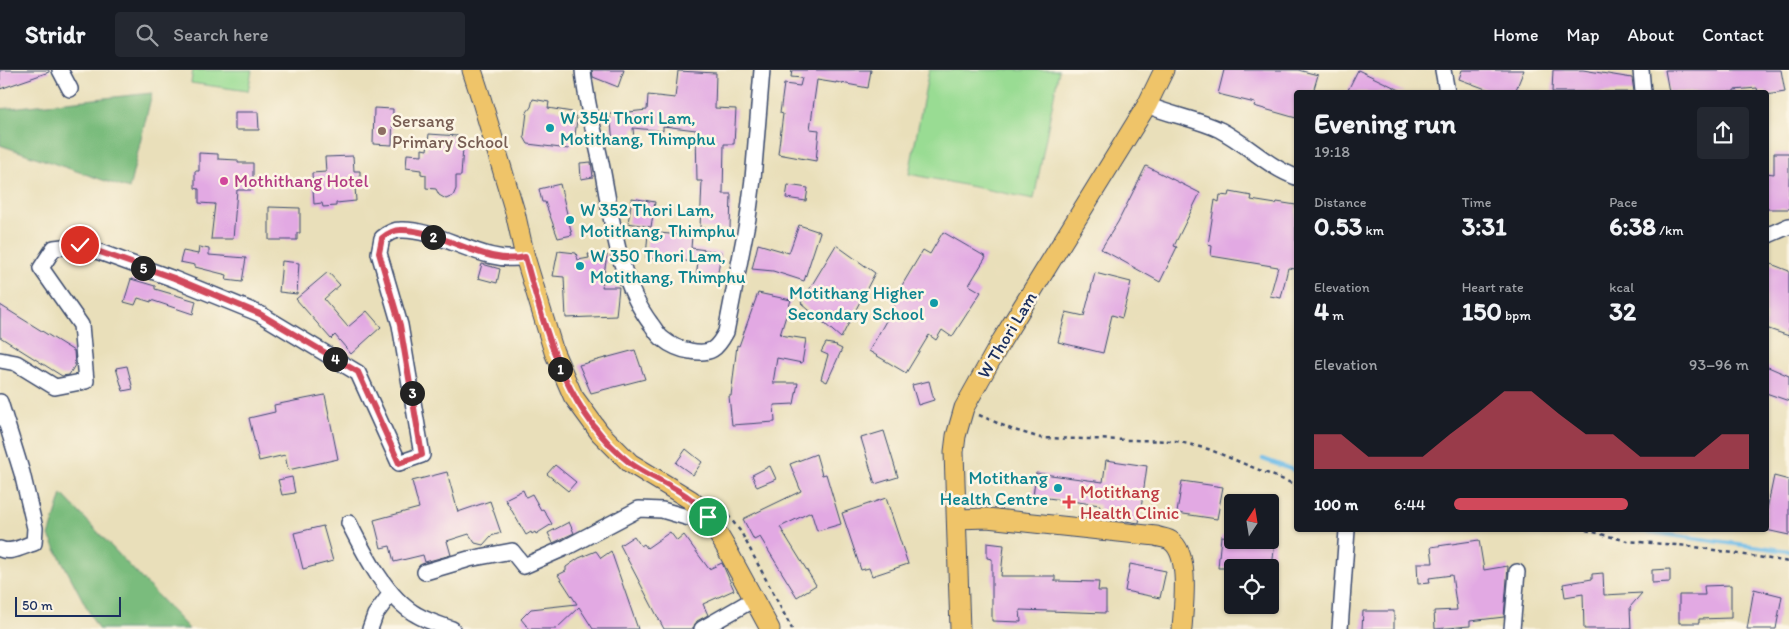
<!DOCTYPE html>
<html lang="en">
<head>
<meta charset="utf-8">
<style>
  :root { --surface:#171b24; --page:#242831; --text:#f1f3f6; --muted:#9ea1a6; --line:#363941; --accent:#d1495b }
  body { margin:0; font-family:Itim,sans-serif; background:var(--page); color:var(--text); height:100vh; display:flex; flex-direction:column; font-size:19px; white-space:nowrap }
  * { box-sizing:border-box; margin:0 }
  p { font-size:16px; color:var(--muted) }
  .icon { flex:none; width:28px; height:28px; fill:none; stroke:currentColor; stroke-width:2; stroke-linecap:round; stroke-linejoin:round }
  .map { position:relative; flex:1; overflow:hidden }
  .panel { position:absolute; left:1294px; top:20px; width:475px; height:442px; display:flex; flex-direction:column; background:var(--surface); border-radius:5px; box-shadow:0 1px 4px #0004 }
  .panel>* { flex:none }
  .needle { width:32px; rotate:12deg }
  .fabs { position:absolute; left:1224px; top:424px; display:grid; gap:10px }
  .fabs a { display:grid; place-items:center; width:55px; height:55px; border-radius:5px; background:var(--surface); box-shadow:0 1px 4px #0004; font-size:25px }
  .scale { position:absolute; left:15px; bottom:12px; width:106px; box-sizing:border-box; padding-left:5px; border:2px solid #1b2f5e; border-top:0; font-size:14px; line-height:18px; white-space:nowrap; color:#1b2f5e; -webkit-text-stroke:4px #fcf5e5; paint-order:stroke }
  .pin { position:absolute; display:grid; place-items:center; width:42px; height:42px; color:#fff; margin:-21px; border:2px solid #fff; border-radius:50%; box-shadow:0 1px 5px #0007 }
  .km { position:absolute; width:25px; height:25px; margin:-12px; border-radius:50%; background:#222; color:#fff; font-size:14px; line-height:25px; text-align:center }
  .round { display:grid; place-items:center; flex:none; width:52px; height:52px; border-radius:5px; background:var(--page) }
  .headline { display:flex; align-items:center; justify-content:space-between; height:85px; padding:0 20px }
  h1 { font-size:28px; font-weight:800; line-height:38px }
  .figures { display:grid; grid-template-columns:repeat(3,1fr); gap:8px; height:85px; padding:5px 20px }
  .figures div { display:grid; align-content:center }
  .figures b { font-size:25px; font-weight:800 }
  .figures small { font-size:14px; font-weight:400 }
  .figures p { font-size:14px }
  .chart { height:140px; padding:10px 20px }
  .chart p { display:flex; justify-content:space-between }
  .chart svg { width:100%; height:90px; margin-top:5px; fill:var(--accent); opacity:.7 }
  ul { padding:0 20px; list-style:none; font-size:16px }
  li { display:grid; grid-template-columns:80px 60px 1fr; align-items:center; height:38px }
  li i { height:12px; border-radius:6px; background:var(--accent) }
  header { display:flex; align-items:center; gap:30px; box-sizing:border-box; height:70px; padding:0 25px; background:var(--surface); border-bottom:1px solid var(--line) }
  header strong { font-size:24px }
  nav { display:flex; gap:28px; margin-inline-start:auto; font-size:18px }
  .search { width:350px; height:45px; background:var(--page); display:flex; align-items:center; gap:12px; box-sizing:border-box; padding:0 18px; border-radius:5px; color:var(--muted); font-size:19px }
  .map>svg:first-child { display:block }
  .green { fill:#99dc93; stroke:#5a8678 }
  .forest { fill:#7abc7d; stroke:#4a766e }
  .lines { fill:none; stroke-linecap:round; stroke-linejoin:round }
  .stream { stroke:#6ebce8; stroke-width:4.5 }
  .building { fill:#e2a9e3 }
  .minor-casing { stroke:#3a496c; stroke-width:18 }
  .major-casing { stroke:#3a496c; stroke-width:21 }
  .path { stroke:#3a496c; stroke-width:2.5; stroke-dasharray:4 4; stroke-linecap:butt }
  .minor { stroke:#fff; stroke-width:15 }
  .major { stroke:#efc469; stroke-width:19 }
  .route-casing { stroke:#fff; stroke-width:10 }
  .route { stroke:#d1495b; stroke-width:6 }
  .culture-dot { fill:#0f9aa8; stroke:#fcf5e5; stroke-width:2 }
  .education-dot { fill:#8d6e63; stroke:#fcf5e5; stroke-width:2 }
  .hotel-dot { fill:#d1479c; stroke:#fcf5e5; stroke-width:2 }
  .health-dot { fill:#e0444e; stroke:#fcf5e5; stroke-width:2 }
  .labels { text-anchor:middle; dominant-baseline:central; stroke-width:5; stroke-linejoin:round; paint-order:stroke }
  .culture-label { font-size:18px; fill:#0d838f; stroke:#fcf5e5; text-anchor:start }
  .education-label { font-size:18px; fill:#785e54; stroke:#fcf5e5; text-anchor:start }
  .hotel-label { font-size:18px; fill:#b23c85; stroke:#fcf5e5; text-anchor:start }
  .street-label { font-size:18px; fill:#1b2f5e; stroke:#fcf5e5 }
  .health-label { font-size:18px; fill:#be3a42; stroke:#fcf5e5; text-anchor:start }
</style>
</head>
<body>
<header>
<strong>Stridr</strong>
<div class="search"><svg class="icon" aria-label="search" viewBox="0 0 24 24"><circle cx="10" cy="10" r="6"/><path d="M15 15l6 6"/></svg>Search here</div>
<nav><a>Home</a><a>Map</a><a>About</a><a>Contact</a></nav>
</header>
<div class="map">
<svg width="1789" height="559" viewBox="0 0 1789 559">
  <rect width="100%" height="100%" fill="#fcf5e5"/>
  <filter id="ink" filterUnits="userSpaceOnUse"><feTurbulence type="fractalNoise" baseFrequency=".02" numOctaves="2"/><feDisplacementMap in="SourceGraphic" scale="10" xChannelSelector="R" yChannelSelector="G"/><feConvolveMatrix kernelMatrix="1 2 1 2 8 2 1 2 1" color-interpolation-filters="sRGB"/></filter>
  <filter id="wash" filterUnits="userSpaceOnUse"><feTurbulence type="fractalNoise" baseFrequency=".0096" numOctaves="4" result="noise"/><feDisplacementMap in="SourceGraphic" scale="20" xChannelSelector="R" yChannelSelector="G"/><feGaussianBlur stdDeviation="1.12" result="paint"/><feColorMatrix in="noise" values="0 0 0 0 0 0 0 0 0 0 0 0 0 0 0 0 0 1.4 0 .05"/><feComposite in="paint" operator="in"/></filter>
  <g filter="url(#wash)">
    <rect width="100%" height="100%" fill="#e9dfba"/>
    <g class="green">
      <polygon points="193,0 252,0 248,21 191,13"/>
      <polygon points="929,0 1059,0 1034,129 909,104"/>
    </g>
    <g class="forest">
      <polygon points="152,23 129,119 0,75 0,39"/>
      <polygon points="62,424 189,559 98,559 49,466"/>
    </g>
    <g class="lines">
      <g class="stream">
        <polyline points="1263,389 1296,401"/>
        <polyline points="1633,460 1789,481"/>
      </g>
    </g>
    <g id="blocks">
      <g class="building">
        <polygon points="0,0 49,0 49,2 0,19"/>
        <polygon points="592,0 624,0 618,17 593,7"/>
        <polygon points="792,0 871,0 868,18 836,12 836,13 817,10 810,59 819,60 816,91 778,84 783,44 780,43 784,14 800,16 802,8 791,7"/>
        <polygon points="1224,0 1298,0 1318,5 1313,22 1296,22 1296,48 1254,36 1255,33 1218,24"/>
        <polygon points="1358,0 1404,22 1347,22"/>
        <polygon points="1462,0 1524,0 1515,22 1494,22 1459,9"/>
        <polygon points="1553,0 1583,0 1632,8 1634,22 1552,22"/>
        <polygon points="1665,0 1781,0 1785,22 1766,25 1766,22 1758,22 1757,18 1734,20 1734,22 1669,22"/>
        <polygon points="678,1 716,3 715,38 736,39 734,74 724,74 723,124 731,124 730,159 700,158 702,111 697,111 696,60 663,56 663,61 633,58 634,70 613,72 610,44 647,40 648,25 675,28"/>
        <polygon points="533,29 549,32 548,38 572,42 577,49 574,74 569,79 528,74 524,67 527,42 531,37"/>
        <polygon points="374,38 393,39 392,75 373,74"/>
        <polygon points="235,42 258,42 259,60 235,60"/>
        <polygon points="429,64 458,66 457,77 463,77 461,106 456,106 456,119 453,126 446,129 439,125 436,119 426,118 426,105 421,104 421,100 406,98 407,84 422,85 422,79 427,80"/>
        <polygon points="199,83 218,84 218,89 238,90 238,93 253,93 253,120 237,120 233,169 211,169 215,134 199,133 199,119 195,118 195,101 199,101"/>
        <polygon points="1774,83 1789,83 1789,139 1766,139 1766,103 1774,104"/>
        <polygon points="353,86 354,101 360,101 360,116 355,116 356,131 336,133 336,136 323,137 322,133 314,134 312,103 326,102 325,87"/>
        <polygon points="591,92 593,107 581,109 580,93"/>
        <polygon points="1146,96 1200,123 1174,176 1177,177 1160,212 1101,179 1118,152"/>
        <polygon points="560,114 572,165 558,168 545,132 542,132 539,119"/>
        <polygon points="788,115 808,118 806,131 786,128"/>
        <polygon points="1230,122 1252,126 1251,130 1276,134 1277,132 1296,135 1296,199 1288,198 1281,228 1270,226 1278,197 1211,186 1212,176 1208,175 1215,130 1219,132 1220,125 1229,126"/>
        <polygon points="632,128 655,132 651,157 628,153"/>
        <polygon points="269,137 300,138 300,163 297,163 297,170 269,170"/>
        <polygon points="799,155 820,162 804,211 773,201 752,199 758,174 789,183"/>
        <polygon points="648,162 692,166 691,178 721,182 717,209 696,207 698,192 646,188"/>
        <polygon points="943,162 986,187 969,215 981,222 952,267 942,260 936,270 929,265 906,303 869,281 895,235 892,232 923,180 930,184"/>
        <polygon points="836,175 875,203 841,268 801,233"/>
        <polygon points="199,177 209,179 209,185 246,188 242,212 226,210 227,205 195,197 195,195 180,192 183,181 198,184"/>
        <polygon points="558,181 576,183 578,190 589,188 588,184 607,185 602,217 619,217 616,246 566,248 564,207 553,206"/>
        <polygon points="282,191 299,193 297,224 279,222"/>
        <polygon points="1766,192 1789,201 1789,266 1766,258"/>
        <polygon points="482,194 500,199 497,213 478,208"/>
        <polygon points="328,202 340,215 324,229 348,257 367,241 381,257 351,284 335,265 331,269 296,229"/>
        <polygon points="1095,203 1131,212 1122,248 1112,245 1103,283 1058,272 1066,242 1084,246"/>
        <polygon points="131,209 155,216 155,219 196,231 193,244 151,230 151,232 138,228 135,235 124,232"/>
        <polygon points="758,223 791,230 780,265 806,269 802,293 777,288 773,313 798,313 794,334 774,335 775,352 732,355 729,326 731,326 737,275 739,276"/>
        <polygon points="0,235 74,281 75,295 69,305 62,306 0,267"/>
        <polygon points="826,273 837,275 836,276 842,279 827,312 821,309 828,285 821,282"/>
        <polygon points="635,280 645,309 591,323 579,295"/>
        <polygon points="127,296 133,319 123,321 116,298"/>
        <polygon points="1766,296 1789,306 1789,331 1766,323"/>
        <polygon points="929,311 934,330 918,335 912,315"/>
        <polygon points="325,325 338,389 288,400 285,385 259,391 249,348 275,342 274,335"/>
        <polygon points="884,361 898,407 875,414 861,368"/>
        <polygon points="686,379 702,392 693,405 676,393"/>
        <polygon points="816,384 822,405 826,404 841,454 817,461 811,442 780,457 816,515 797,527 760,467 754,470 743,449 801,421 790,394"/>
        <polygon points="1106,390 1147,396 1139,453 1098,447 1100,435 1033,426 1036,403 1103,412"/>
        <polygon points="555,395 576,412 568,421 547,404"/>
        <polygon points="770,396 776,409 757,417 752,405"/>
        <polygon points="447,402 458,442 490,431 501,463 491,466 483,475 475,473 469,464 447,471 451,485 425,492 423,485 394,492 390,476 381,478 374,450 419,438 412,411"/>
        <polygon points="1774,406 1789,410 1789,465 1766,460 1766,444"/>
        <polygon points="292,407 295,423 282,425 278,410"/>
        <polygon points="1182,411 1223,417 1217,449 1177,443"/>
        <polygon points="523,420 526,427 532,424 541,440 543,439 552,454 536,464 535,462 532,464 531,462 526,465 505,429"/>
        <polygon points="886,428 908,494 872,506 869,498 861,500 842,443"/>
        <polygon points="569,452 574,463 553,473 548,463"/>
        <polygon points="323,456 333,491 303,499 294,463"/>
        <polygon points="670,462 677,471 684,465 709,499 722,493 734,520 703,534 708,545 697,551 693,559 664,559 620,475 634,466 641,476 644,474 647,478"/>
        <polygon points="1221,466 1232,467 1232,470 1275,471 1272,498 1218,498"/>
        <polygon points="1479,470 1484,500 1508,496 1504,547 1470,551 1470,556 1435,559 1434,541 1457,540 1452,505 1429,508 1430,513 1418,514 1417,493 1433,493 1431,477"/>
        <polygon points="987,473 1004,475 1001,506 1055,506 1055,511 1099,512 1098,521 1106,521 1106,543 1020,540 1021,552 992,551 992,489 987,488"/>
        <polygon points="596,481 601,488 611,481 638,559 593,559 579,537 556,559 529,559 521,549 531,539 577,534 558,505 566,501 566,497 579,488"/>
        <polygon points="1130,494 1166,501 1160,528 1125,521"/>
        <polygon points="1670,499 1670,512 1652,513 1652,500"/>
        <polygon points="1603,503 1604,525 1642,523 1630,537 1631,559 1584,559 1583,524 1565,527 1563,514 1592,509 1592,504"/>
        <polygon points="1731,515 1731,548 1699,549 1699,553 1679,553 1679,525 1705,525 1704,516"/>
        <polygon points="1754,519 1782,526 1776,559 1747,559"/>
        <polygon points="1363,541 1394,541 1394,559 1362,559"/>
      </g>
    </g>
  </g>
  <g filter="url(#ink)">
    <use href="#blocks" fill-opacity="0" stroke="#3a496c" stroke-width="1"/>
    <g class="lines">
      <defs>
        <g id="minor">
          <polyline points="60,0 70,19"/>
          <path d="M583,0C586,33 594,61 601,93C612,147 617,209 651,254C655,259 658,266 663,269C670,275 681,280 690,281C711,285 717,279 726,262L748,148L753,109L762,0"/>
          <polyline points="1443,0 1447,22"/>
          <polyline points="1641,0 1643,22"/>
          <path d="M1147,35C1170,45 1197,49 1220,60C1247,74 1268,97 1296,107"/>
          <polyline points="1766,166 1789,156"/>
          <path d="M0,290L16,293L55,317L86,311L81,255L41,198L54,178L80,175L174,209L260,244L358,303L399,393L422,385L400,255L379,183L382,168C387,164 393,160 400,160C439,158 485,196 525,187"/>
          <path d="M0,332L22,403L35,458L34,473C23,476 11,484 0,479"/>
          <path d="M349,453C364,483 387,529 417,545C427,551 441,555 452,559"/>
          <polyline points="425,502 469,489 512,481 524,496 567,477 639,439 662,440 693,449 708,447"/>
          <polyline points="370,559 375,545 391,523"/>
          <polyline points="702,559 754,529"/>
          <polyline points="1340,559 1347,460"/>
          <polyline points="1512,559 1517,502"/>
        </g>
        <g id="major">
          <polyline points="472,0 480,25 515,142 525,187 554,282 573,326 600,363 630,393 691,430 708,447 725,476 770,559"/>
          <path d="M957,449L987,448L1156,466C1160,468 1168,468 1171,471C1191,485 1183,538 1182,559"/>
          <polyline points="960,559 954,382 956,366 964,338 1002,270 1147,35 1164,0"/>
        </g>
      </defs>
      <use href="#minor" class="minor-casing"/>
      <use href="#major" class="major-casing"/>
      <g class="path">
        <polyline points="979,345 1011,359 1041,368 1176,371 1208,379 1296,415"/>
        <polyline points="723,439 741,462 792,559"/>
        <polyline points="1586,460 1627,471 1689,476 1789,492"/>
      </g>
      <use href="#minor" class="minor"/>
      <use href="#major" class="major"/>
    </g>
  </g>
  <g class="lines" filter="url(#ink)">
    <defs>
      <path id="route" d="M80,175L174,208L260,244L358,302L399,393L422,385L400,255L379,183L382,168C387,164 393,160 400,160C439,158 486,197 525,187C546,262 565,342 630,393C649,407 673,415 692,430C697,435 702,441 708,447"/>
    </defs>
    <use href="#route" class="route-casing"/>
    <use href="#route" class="route"/>
  </g>
  <g class="culture-dot">
    <circle cx="550" cy="58" r="5"/>
    <circle cx="570" cy="150" r="5"/>
    <circle cx="580" cy="196" r="5"/>
    <circle cx="934" cy="233" r="5"/>
    <circle cx="1058" cy="418" r="5"/>
  </g>
  <circle class="education-dot" cx="382" cy="61" r="5"/>
  <circle class="hotel-dot" cx="224" cy="111" r="5"/>
  <path class="health-dot" d="M1066.5 424.5h5v5h5v5h-5v5h-5v-5h-5v-5h5z"/>
  <g class="labels">
    <g class="culture-label">
      <text x="560" y="48">W 354 Thori Lam,<tspan x="560" dy="21">Motithang, Thimphu</tspan></text>
      <text x="580" y="140">W 352 Thori Lam,<tspan x="580" dy="21">Motithang, Thimphu</tspan></text>
      <text x="590" y="186">W 350 Thori Lam,<tspan x="590" dy="21">Motithang, Thimphu</tspan></text>
      <text x="924" y="223" text-anchor="end">Motithang Higher<tspan x="924" dy="21">Secondary School</tspan></text>
      <text x="1048" y="408" text-anchor="end">Motithang<tspan x="1048" dy="21">Health Centre</tspan></text>
    </g>
    <g class="education-label">
      <text x="392" y="51">Sersang<tspan x="392" dy="21">Primary School</tspan></text>
    </g>
    <g class="hotel-label">
      <text x="234" y="111">Mothithang Hotel</text>
    </g>
    <g class="street-label">
      <text transform="translate(1007 265) rotate(-59)">W Thori Lam</text>
    </g>
    <g class="health-label">
      <text x="1080" y="422">Motithang<tspan x="1080" dy="21">Health Clinic</tspan></text>
    </g>
  </g>
</svg>
<div class="fabs">
<a><svg class="needle" viewBox="-14 -14 28 28"><path d="M0-13l5 13h-10z" fill="#e53935"/><path d="M0 13l5-13h-10z" fill="#9ea1a6"/></svg></a>
<a><svg class="icon" aria-label="locate" viewBox="0 0 24 24"><circle cx="12" cy="12" r="6"/><path d="M12 2v4M12 18v4M2 12h4M18 12h4"/></svg></a>
</div>
<div class="scale">50 m</div>
<div class="pin" style="left:708px;top:447px;background:#1e9e55"><svg class="icon" aria-label="arrive" viewBox="0 0 24 24"><path d="M6 21V4h12l-3 4 3 4H6"/></svg></div>
<div class="pin" style="left:80px;top:175px;background:#d93025"><svg class="icon" aria-label="check" viewBox="0 0 24 24"><path d="M5 12l5 5 9-10"/></svg></div>
<b class="km" style="left:560px;top:299px">1</b>
<b class="km" style="left:433px;top:167px">2</b>
<b class="km" style="left:412px;top:323px">3</b>
<b class="km" style="left:335px;top:289px">4</b>
<b class="km" style="left:143px;top:198px">5</b>
<section class="panel">
<div class="headline"><div><h1>Evening run</h1><p>19:18</p></div><a class="round"><svg class="icon" aria-label="share" viewBox="0 0 24 24"><path d="M12 15V3M7 8l5-5 5 5M5 13v7h14v-7"/></svg></a></div>
<div class="figures">
<div><p>Distance</p><b>0.53<small> km</small></b></div>
<div><p>Time</p><b>3:31</b></div>
<div><p>Pace</p><b>6:38<small> /km</small></b></div>
</div>
<div class="figures">
<div><p>Elevation</p><b>4<small> m</small></b></div>
<div><p>Heart rate</p><b>150<small> bpm</small></b></div>
<div><p>kcal</p><b>32</b></div>
</div>
<div class="chart"><p><span>Elevation</span>93–96 m</p>
<svg viewBox="0 0 160 44" preserveAspectRatio="none"><path d="M0 44V27L10 27L20 38L30 38L40 38L50 27L60 17L70 6L80 6L90 17L100 27L110 27L120 38L130 38L140 38L150 27L160 27V44z"/></svg>
</div>
<ul>
<li><b>100 m</b>6:44<i style="width:59%"></i></li>
</ul>
</section>
</div>
</body>
</html>
